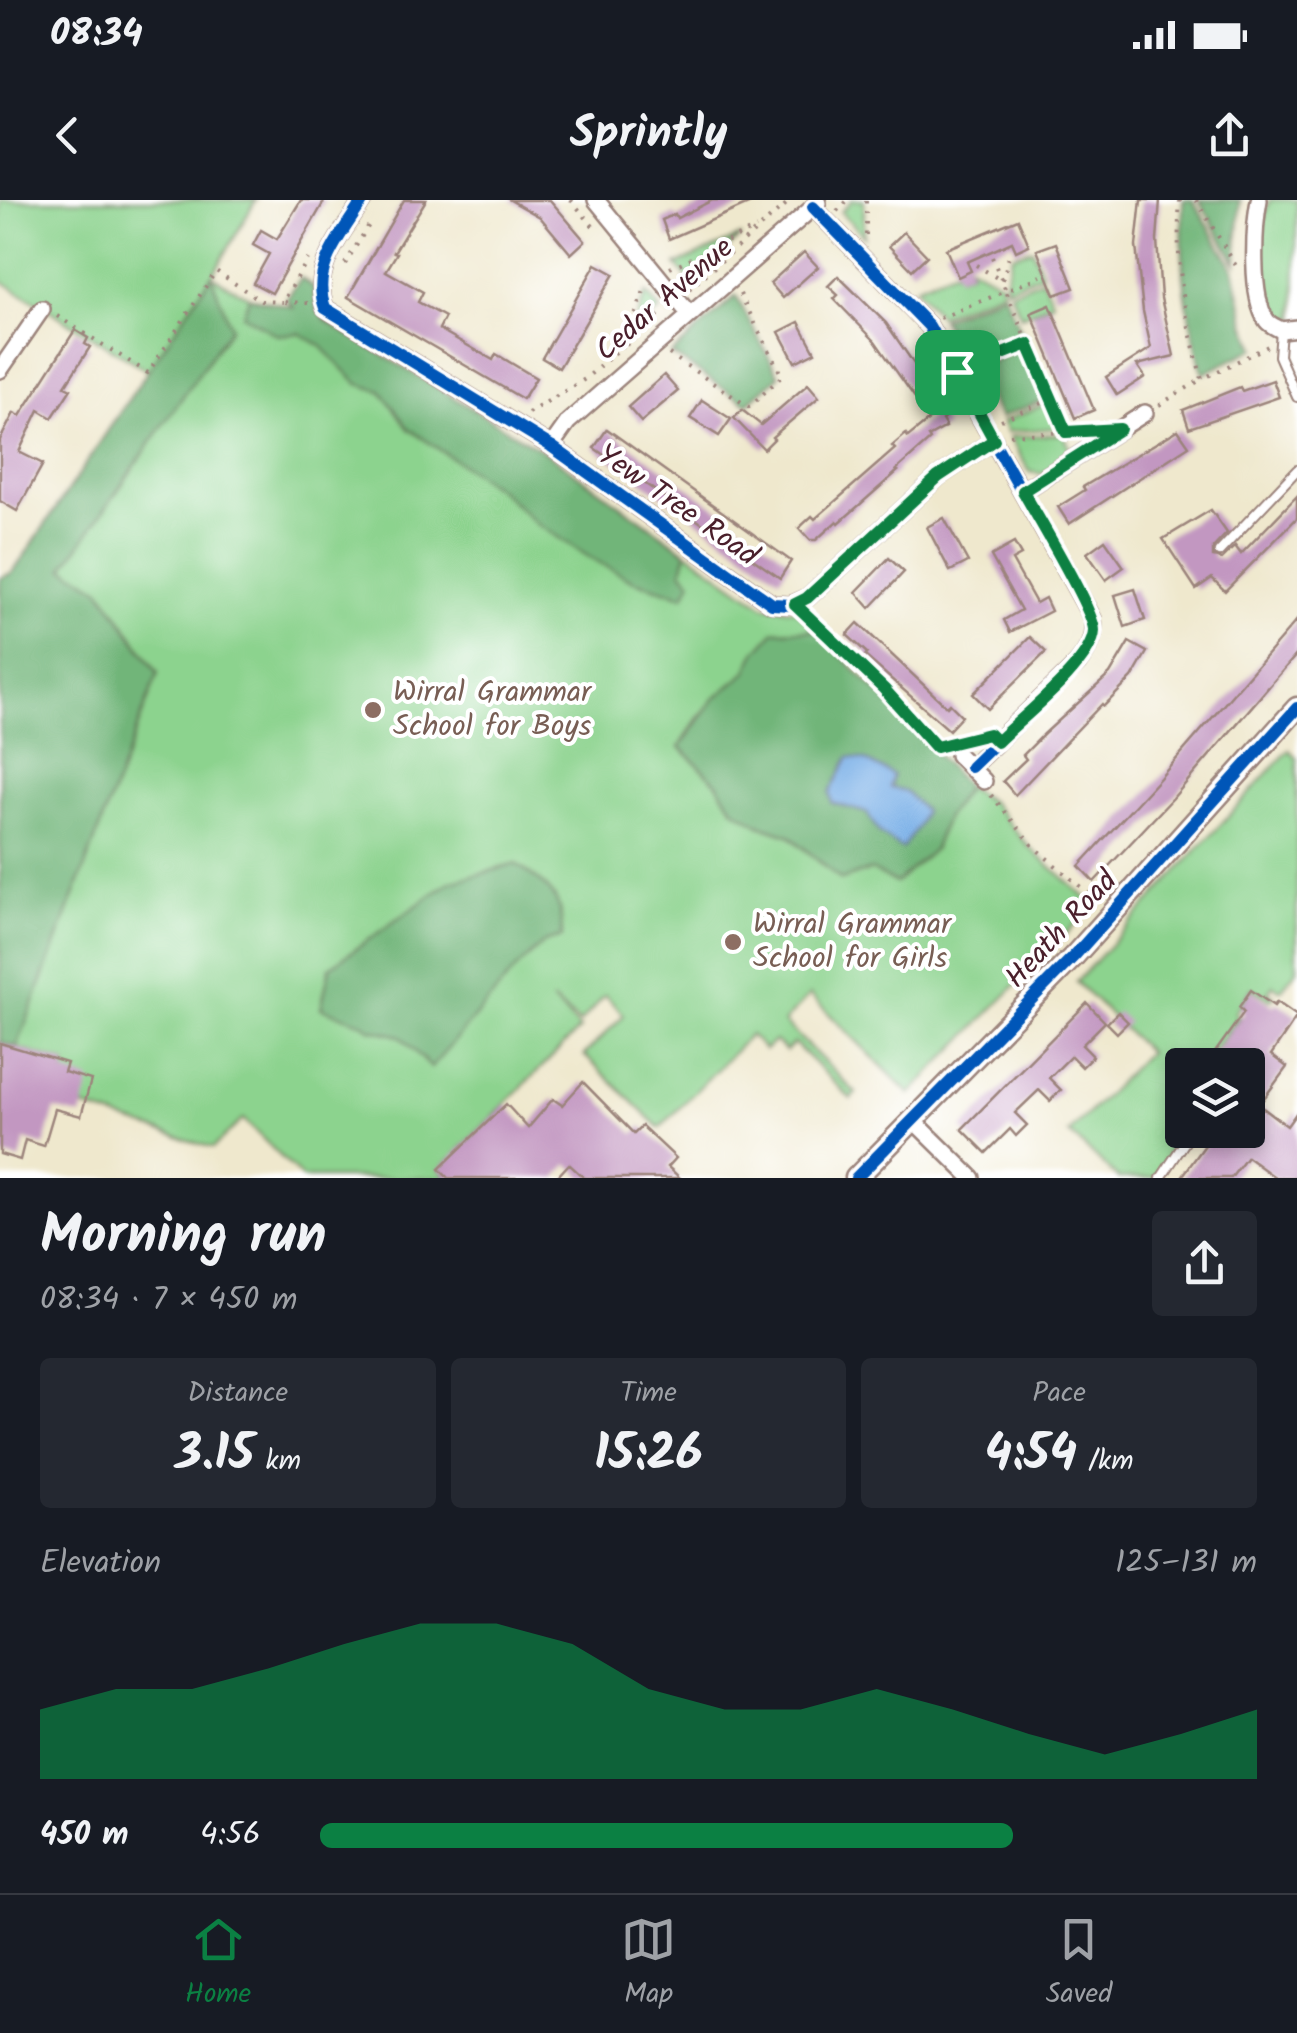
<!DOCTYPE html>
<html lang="en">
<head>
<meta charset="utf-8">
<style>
  :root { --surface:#171b24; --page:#242831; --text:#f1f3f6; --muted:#9ea1a6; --line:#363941; --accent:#0b8043 }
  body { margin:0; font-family:Kalam,sans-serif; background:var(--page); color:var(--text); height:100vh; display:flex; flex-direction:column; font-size:38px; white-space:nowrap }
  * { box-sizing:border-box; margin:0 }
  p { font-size:32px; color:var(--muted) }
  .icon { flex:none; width:55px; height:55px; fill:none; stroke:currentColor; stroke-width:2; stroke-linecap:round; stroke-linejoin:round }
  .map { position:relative; height:978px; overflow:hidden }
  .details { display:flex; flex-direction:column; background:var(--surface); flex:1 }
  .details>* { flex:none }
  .fabs { position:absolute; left:1165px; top:848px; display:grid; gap:20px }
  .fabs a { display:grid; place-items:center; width:100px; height:100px; border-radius:10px; background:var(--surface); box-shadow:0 5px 15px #0003; font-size:50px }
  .pin { position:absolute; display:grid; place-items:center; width:85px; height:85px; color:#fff; margin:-42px; border-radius:20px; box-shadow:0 5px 15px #0006 }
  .round { display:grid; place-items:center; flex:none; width:105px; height:105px; border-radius:10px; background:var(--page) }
  .head { display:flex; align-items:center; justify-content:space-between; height:170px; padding:0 40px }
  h1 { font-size:55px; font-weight:800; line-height:75px }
  .stats { display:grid; grid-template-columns:repeat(3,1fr); gap:15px; height:170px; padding:10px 40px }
  .stats div { display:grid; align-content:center; border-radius:10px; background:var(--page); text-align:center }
  .stats b { font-size:50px; font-weight:800 }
  .stats small { font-size:28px; font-weight:400 }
  .stats p { font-size:28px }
  .chart { height:280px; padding:20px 40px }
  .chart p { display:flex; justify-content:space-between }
  .chart svg { width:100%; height:180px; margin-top:10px; fill:var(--accent); opacity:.7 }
  ul { padding:0 40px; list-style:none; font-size:32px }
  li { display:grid; grid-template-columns:160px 120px 1fr; align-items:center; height:75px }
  li i { height:25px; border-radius:12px; background:var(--accent) }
  .status { display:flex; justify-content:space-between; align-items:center; height:70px; padding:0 50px; background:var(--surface); direction:ltr }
  .status svg { height:28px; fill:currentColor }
  header { display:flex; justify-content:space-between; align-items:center; height:130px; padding:0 40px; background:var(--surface); font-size:45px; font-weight:800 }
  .tabs { display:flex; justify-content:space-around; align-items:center; height:140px; border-top:2px solid var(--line); background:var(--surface); font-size:28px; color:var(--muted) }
  .tabs a { display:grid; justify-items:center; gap:5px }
  .tabs .current { color:var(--accent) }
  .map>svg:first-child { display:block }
  .green { fill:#8cd38e; stroke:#6b795c; stroke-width:2.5 }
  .forest { fill:#71b579; stroke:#5e6a52; stroke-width:2.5 }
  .water { fill:#78afe7; stroke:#616789; stroke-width:2.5 }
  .building { fill:#c297c1 }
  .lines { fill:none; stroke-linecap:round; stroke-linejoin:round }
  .service-casing { stroke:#9c847c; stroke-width:12 }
  .minor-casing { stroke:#9c847c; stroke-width:20 }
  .tertiary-casing { stroke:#9c847c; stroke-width:25 }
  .path { stroke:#9c847c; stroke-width:4; stroke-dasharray:2.5 8; stroke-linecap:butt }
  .service { stroke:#fff; stroke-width:8 }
  .minor { stroke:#fff; stroke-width:15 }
  .tertiary { stroke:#fff; stroke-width:20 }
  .cycleway-casing { stroke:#fff; stroke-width:19 }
  .cycleway { stroke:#0057b8; stroke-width:12 }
  .route-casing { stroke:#fff; stroke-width:20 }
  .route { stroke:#0b8043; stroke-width:12 }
  .education-dot { fill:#8d6e63; stroke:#fff; stroke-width:4 }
  .labels { text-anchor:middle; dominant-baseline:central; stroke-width:8; stroke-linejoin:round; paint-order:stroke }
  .street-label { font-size:30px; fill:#4a1f2b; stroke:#fff }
  .education-label { font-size:30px; fill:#785e54; stroke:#fff; text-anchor:start }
</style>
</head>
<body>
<div class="status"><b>08:34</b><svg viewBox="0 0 49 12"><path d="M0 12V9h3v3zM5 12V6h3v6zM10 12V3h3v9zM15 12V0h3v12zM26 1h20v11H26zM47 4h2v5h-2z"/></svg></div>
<header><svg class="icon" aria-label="back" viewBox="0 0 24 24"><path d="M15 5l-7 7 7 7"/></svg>Sprintly<svg class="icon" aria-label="share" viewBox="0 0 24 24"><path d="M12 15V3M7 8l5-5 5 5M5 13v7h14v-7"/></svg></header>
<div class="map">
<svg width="1297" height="978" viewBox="0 0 1297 978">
  <rect width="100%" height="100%" fill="#fff"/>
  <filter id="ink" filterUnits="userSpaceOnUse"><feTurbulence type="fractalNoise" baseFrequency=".01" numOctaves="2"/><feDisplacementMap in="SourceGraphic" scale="20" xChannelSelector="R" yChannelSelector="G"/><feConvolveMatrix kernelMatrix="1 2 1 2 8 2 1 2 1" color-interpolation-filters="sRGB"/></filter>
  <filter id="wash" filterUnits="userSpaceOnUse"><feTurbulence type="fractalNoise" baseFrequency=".0048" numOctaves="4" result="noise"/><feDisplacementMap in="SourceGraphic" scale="40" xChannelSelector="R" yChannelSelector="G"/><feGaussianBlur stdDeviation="2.25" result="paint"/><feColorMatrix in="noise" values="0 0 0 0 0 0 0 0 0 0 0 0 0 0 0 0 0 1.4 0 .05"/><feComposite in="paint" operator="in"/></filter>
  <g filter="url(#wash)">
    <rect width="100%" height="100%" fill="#efe8cd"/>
    <g class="green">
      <polygon points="0,0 256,0 212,76 249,97 293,107 286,99 301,78 314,88 318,111 339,130 548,254 764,406 795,410 816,430 775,431 756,452 746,473 714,499 695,522 680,547 716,582 734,609 762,626 788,635 841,680 934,649 946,617 967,587 991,602 1030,648 1094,705 910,894 810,795 784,822 856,893 851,899 794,843 786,851 775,841 765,850 750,835 660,928 584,855 624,815 605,795 580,823 552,800 580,829 440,969 447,978 302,978 243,919 213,948 83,907 64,872 66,863 0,843 0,378 12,373 19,364 148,171 0,80"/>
      <polygon points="852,0 864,0 864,36 841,12"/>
      <path d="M1270,0H1297L1295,119C1286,118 1279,116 1273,109C1256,91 1259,21 1270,0Z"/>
      <polygon points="741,36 692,83 676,65"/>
      <polygon points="1032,49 1042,74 1007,88 1005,80 1012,55"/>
      <polygon points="969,65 1001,82 1003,90 939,116 915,87 955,70 959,76 971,71"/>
      <polygon points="1042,79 1053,102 1021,116 1010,92"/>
      <polygon points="646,93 660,110 630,136"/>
      <polygon points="1050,202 1061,228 1007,232 1002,222"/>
      <polygon points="1064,234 1072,254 1042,274 1030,272 1009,237"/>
      <polygon points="1289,550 1297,558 1297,770 1281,790 1273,785 1268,792 1274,796 1270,800 1252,788 1235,813 1239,817 1203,865 1182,865 1182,902 1173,915 1181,922 1158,978 1118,978 1069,933 1148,852 1076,782"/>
    </g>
    <g class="forest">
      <path d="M1183,0H1193L1234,69L1246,124L1256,148L1203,174C1185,107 1180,70 1183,0Z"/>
      <polygon points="1199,0 1240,0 1236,63"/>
      <polygon points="211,76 231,127 64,368 100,389 158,473 17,847 0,842 0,378 12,373 19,364"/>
      <polygon points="301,78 314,88 318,111 326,121 548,254 687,352 682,370 691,382 684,396 634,381 589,357 537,324 501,291 409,229 381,191 358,184 321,146 299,133 277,135 243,115 249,97 293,107 286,99"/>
      <polygon points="1004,93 1025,142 971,164 941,119"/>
      <polygon points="736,96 779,176 747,204 671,154"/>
      <polygon points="1026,147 1049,198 1000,218 972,169"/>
      <polygon points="816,430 902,516 967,587 946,617 934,649 896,683 871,670 841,680 789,635 762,626 734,609 716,582 680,547 714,499 746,473 756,452 775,431"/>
      <path d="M516,664C550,689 562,692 562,737L544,742L516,769L431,868L400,836L370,829L363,823L321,808L330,767L450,682Z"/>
    </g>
    <polygon class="water" points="849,557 865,560 893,575 890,587 905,591 924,611 918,626 902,649 879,633 867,613 832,603 830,592"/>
    <g id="blocks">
      <g class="building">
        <polygon points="301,0 325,0 272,93 253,83 269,54 253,45 261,30 277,39"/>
        <polygon points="404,0 426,0 394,52 397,53 386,71 423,92 418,102 445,117 439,129 493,160 496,154 536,178 523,199 348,97"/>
        <polygon points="510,0 550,0 585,41 571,54 540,17"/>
        <polygon points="713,0 755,1 669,39 662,20 675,14 677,18"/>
        <polygon points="1141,0 1160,0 1157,40 1161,98 1174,156 1137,165 1145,177 1117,195 1106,177 1151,148 1143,111 1136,46"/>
        <polygon points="1018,19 1029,45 1016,51 1012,42 967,62 971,71 958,77 946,49"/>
        <polygon points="904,32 927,56 912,70 889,46"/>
        <polygon points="1056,43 1074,88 1055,95 1037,50"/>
        <polygon points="804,52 818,67 783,98 770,83"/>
        <polygon points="596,64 614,74 559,168 542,158"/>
        <polygon points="838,76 886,123 949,215 942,220 946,227 928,237 930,240 896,270 898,271 839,323 837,321 816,340 810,340 799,328 812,316 815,319 895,249 892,246 906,234 908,237 930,219 875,141 834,99 838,95 828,86"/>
        <polygon points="1050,105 1094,210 1075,218 1031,113"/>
        <polygon points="799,122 815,152 795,162 779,132"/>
        <polygon points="75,130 88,138 85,144 90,147 65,186 71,189 52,218 39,210 19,252 43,264 17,311 0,301 0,240 14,213 20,216"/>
        <polygon points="664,175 678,191 641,222 628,207"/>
        <polygon points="1273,180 1279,197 1189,228 1183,210 1240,187 1242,191"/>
        <polygon points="808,184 819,197 772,237 774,239 764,249 734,218 742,210 761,225"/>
        <polygon points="702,200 731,219 719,236 690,218"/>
        <polygon points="607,229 791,361 780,378 594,248"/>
        <polygon points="1178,230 1189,246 1069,324 1058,307 1085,290 1083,287"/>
        <polygon points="1297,296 1297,318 1225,391 1212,378 1196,389 1163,339 1211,310 1227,333 1213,348 1213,357 1222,359 1235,346 1241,354"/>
        <polygon points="944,318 968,362 950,371 927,327"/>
        <polygon points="1105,340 1124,367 1106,380 1087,353"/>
        <polygon points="1014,343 1021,355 1012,360 1036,403 1045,398 1051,411 1010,432 1004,420 1021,410 991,356"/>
        <polygon points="889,358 904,372 870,408 856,392"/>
        <polygon points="1135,389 1145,420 1125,427 1115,395"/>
        <polygon points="1297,420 1297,454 1173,598 1094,682 1079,666 1160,578"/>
        <polygon points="858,423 947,507 950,504 962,516 949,530 865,456 867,453 847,435"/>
        <polygon points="1030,437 1046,452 988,509 973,494"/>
        <polygon points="1129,442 1147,452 1132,478 1104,506 1102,504 1015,595 1003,581 1026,559 1023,555 1044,534 1110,474"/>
        <polygon points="1251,790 1274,806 1277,802 1297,816 1271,855 1287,867 1259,905 1287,926 1297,912 1297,978 1276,978 1247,957 1231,978 1181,978 1216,930 1248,930 1248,865 1206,865 1244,812 1239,807"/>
        <polygon points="1087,803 1105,822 1082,845 1093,856 1082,867 1071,856 1049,878 1061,890 1050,901 1039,890 1015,913 1027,925 1016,936 1010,929 986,953 962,929"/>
        <polygon points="1118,812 1128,822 1117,833 1107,823"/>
        <polygon points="0,843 67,863 64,872 91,880 81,916 55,909 44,946 25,940 20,960 0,954"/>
        <polygon points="583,882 634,934 642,926 676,958 668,967 680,978 584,978 569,964 556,978 448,978 439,969 506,904 528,928 553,899 562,905"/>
      </g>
    </g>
  </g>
  <g filter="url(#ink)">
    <use href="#blocks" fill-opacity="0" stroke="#9c847c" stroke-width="2.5"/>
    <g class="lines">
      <defs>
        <g id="service">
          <polyline points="1281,130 1279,156 1297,197"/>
          <polyline points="1219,352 1297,270"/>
          <polyline points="1161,978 1193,930"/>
        </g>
        <g id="minor">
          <path d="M363,0C343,34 310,67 325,108L551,246L772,404L791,405L807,398L938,277L994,240"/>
          <polyline points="596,0 690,115"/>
          <path d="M1259,0C1254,27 1250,98 1267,121C1270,125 1276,127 1281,130L1297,128"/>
          <path d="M813,7L929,126L1093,419C1095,438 1089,448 1078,463L971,567"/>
          <polyline points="0,170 42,109"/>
          <polyline points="551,246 568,222 818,3"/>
          <polyline points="1023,291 1145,213"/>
          <polyline points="958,555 984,581"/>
          <polyline points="914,921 972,978"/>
        </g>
        <polyline id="tertiary" points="856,978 1075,755 1297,508"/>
      </defs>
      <use href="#service" class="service-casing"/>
      <use href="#minor" class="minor-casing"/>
      <use href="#tertiary" class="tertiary-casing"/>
      <g class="path">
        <polyline points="571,0 598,32"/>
        <path d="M1180,0C1175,68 1184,113 1202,179L1268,146"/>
        <polyline points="1196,0 1238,69"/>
        <polyline points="837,11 848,0"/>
        <polyline points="866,35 866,0"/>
        <polyline points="992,57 1006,91 1041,76"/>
        <polyline points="345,64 369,25"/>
        <polyline points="976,65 1002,81 1010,53"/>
        <polyline points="670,68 756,28"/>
        <polyline points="689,89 791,0"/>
        <polyline points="308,103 283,102 308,59"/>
        <polyline points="57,116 148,173 216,71 261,101 283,102"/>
        <polyline points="940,118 1006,91 1028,143 970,167"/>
        <polyline points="625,144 645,88"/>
        <polyline points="626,145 664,110"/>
        <polyline points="669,154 749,207 782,176 739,92"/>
        <polyline points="1052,199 1069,241"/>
        <polyline points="1159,205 1202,179"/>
        <polyline points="528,213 585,179 625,144"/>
        <polyline points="1001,220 1052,199 1028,143"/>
        <polyline points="1010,235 1085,231"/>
        <polyline points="805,414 884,489 936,547 945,545"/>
        <polyline points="991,595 1034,647 1097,701"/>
      </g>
      <use href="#service" class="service"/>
      <use href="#minor" class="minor"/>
      <use href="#tertiary" class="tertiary"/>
      <defs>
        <g id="cycleway">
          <path d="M363,0C343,34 310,67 325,108L551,246L772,404L791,405L807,398L938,277L994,240"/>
          <path d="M813,7L929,126L1093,419C1095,438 1089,448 1078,463L971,567"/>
          <polyline points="856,978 1075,755 1297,508"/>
        </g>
      </defs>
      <use href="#cycleway" class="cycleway-casing"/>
      <use href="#cycleway" class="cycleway"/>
    </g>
  </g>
  <g class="lines" filter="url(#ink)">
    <defs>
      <path id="route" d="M1028,144L1066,232L1120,229L1023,291C1036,315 1095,412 1094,431C1093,462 1020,519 997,542L989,534L936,547L884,489L795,404L807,398L938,277L994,240L957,172Z"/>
    </defs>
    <use href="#route" class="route-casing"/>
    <use href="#route" class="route"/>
  </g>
  <g class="education-dot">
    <circle cx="373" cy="510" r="10"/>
    <circle cx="733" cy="742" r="10"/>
  </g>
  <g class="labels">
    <g class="street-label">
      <text transform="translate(665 100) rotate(-41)">Cedar Avenue</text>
      <text transform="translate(677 306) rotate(35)">Yew Tree Road</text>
      <text transform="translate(1062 730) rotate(-47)">Heath Road</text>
    </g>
    <g class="education-label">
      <text x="393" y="493">Wirral Grammar<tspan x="393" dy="34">School for Boys</tspan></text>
      <text x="753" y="725">Wirral Grammar<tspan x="753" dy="34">School for Girls</tspan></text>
    </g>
  </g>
</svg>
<div class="fabs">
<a><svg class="icon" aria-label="layers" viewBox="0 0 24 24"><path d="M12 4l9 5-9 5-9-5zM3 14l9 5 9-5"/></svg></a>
</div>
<div class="pin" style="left:957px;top:172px;background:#1e9e55"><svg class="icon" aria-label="arrive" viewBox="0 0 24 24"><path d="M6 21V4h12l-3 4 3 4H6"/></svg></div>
</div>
<section class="details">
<div class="head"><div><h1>Morning run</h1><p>08:34 · 7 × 450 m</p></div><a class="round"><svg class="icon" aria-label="share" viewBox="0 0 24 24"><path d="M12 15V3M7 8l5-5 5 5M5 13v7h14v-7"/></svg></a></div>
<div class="stats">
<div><p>Distance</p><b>3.15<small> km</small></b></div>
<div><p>Time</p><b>15:26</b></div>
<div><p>Pace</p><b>4:54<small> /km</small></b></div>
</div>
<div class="chart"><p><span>Elevation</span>125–131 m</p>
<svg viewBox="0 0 160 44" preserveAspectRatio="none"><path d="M0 44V27L10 22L20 22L30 17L40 11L50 6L60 6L70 11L80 22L90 27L100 27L110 22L120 27L130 33L140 38L150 33L160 27V44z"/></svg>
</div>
<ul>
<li><b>450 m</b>4:56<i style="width:74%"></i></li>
</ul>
</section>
<nav class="tabs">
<a class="current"><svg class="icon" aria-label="home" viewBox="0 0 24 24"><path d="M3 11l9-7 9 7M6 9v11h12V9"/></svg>Home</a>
<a><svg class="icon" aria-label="map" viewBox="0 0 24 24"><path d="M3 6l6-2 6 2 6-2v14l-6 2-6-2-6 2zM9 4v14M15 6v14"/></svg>Map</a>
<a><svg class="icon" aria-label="saved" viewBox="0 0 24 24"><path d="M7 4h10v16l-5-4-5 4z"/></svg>Saved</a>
</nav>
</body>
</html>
